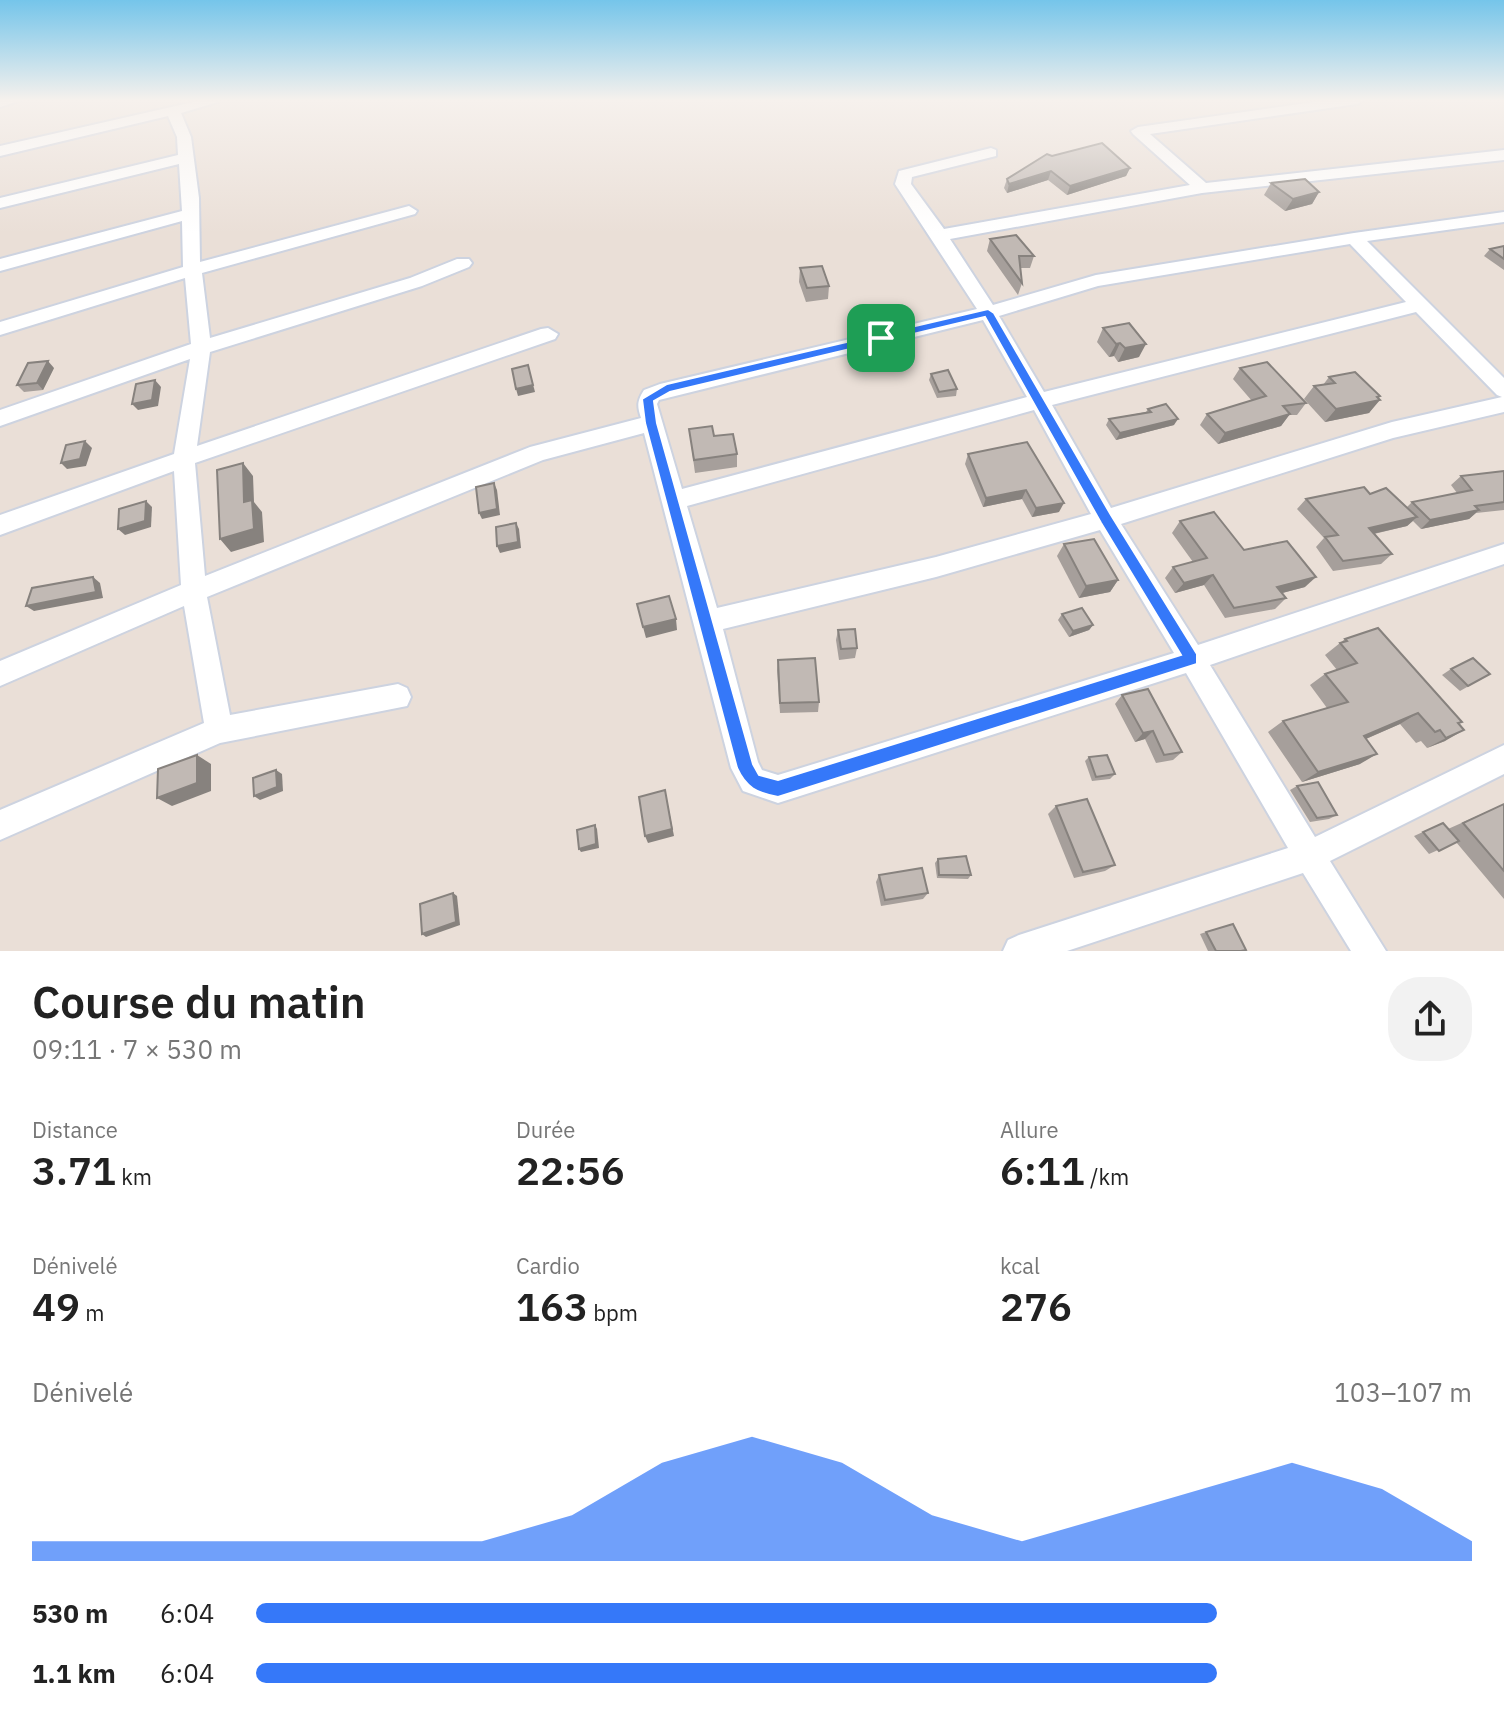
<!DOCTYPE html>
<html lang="fr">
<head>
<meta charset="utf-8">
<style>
  :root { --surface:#fff; --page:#f2f2f2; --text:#222; --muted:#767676; --accent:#3578f9 }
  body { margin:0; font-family:"IBM Plex Sans",sans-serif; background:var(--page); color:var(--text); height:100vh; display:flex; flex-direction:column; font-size:30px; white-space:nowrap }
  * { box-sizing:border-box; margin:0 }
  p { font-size:26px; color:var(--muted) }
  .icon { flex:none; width:44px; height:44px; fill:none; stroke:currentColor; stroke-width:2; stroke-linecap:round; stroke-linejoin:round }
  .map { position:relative; height:951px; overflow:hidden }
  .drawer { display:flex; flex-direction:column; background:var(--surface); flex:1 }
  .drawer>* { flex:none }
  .pin { position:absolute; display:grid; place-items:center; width:68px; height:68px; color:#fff; margin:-34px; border-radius:16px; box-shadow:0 4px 12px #0006 }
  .round { display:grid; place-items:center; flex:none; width:84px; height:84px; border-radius:32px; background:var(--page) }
  .overview { display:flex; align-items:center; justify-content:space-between; height:136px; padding:0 32px }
  h1 { font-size:44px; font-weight:600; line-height:60px }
  .metrics { display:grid; grid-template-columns:repeat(3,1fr); gap:12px; height:136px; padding:8px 32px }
  .metrics div { display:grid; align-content:center }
  .metrics b { font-size:40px; font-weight:600 }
  .metrics small { font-size:22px; font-weight:400 }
  .metrics p { font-size:22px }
  .chart { height:224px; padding:16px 32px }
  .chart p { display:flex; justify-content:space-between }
  .chart svg { width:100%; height:144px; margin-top:8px; fill:var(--accent); opacity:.7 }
  ul { padding:0 32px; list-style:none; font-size:26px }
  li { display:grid; grid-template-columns:128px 96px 1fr; align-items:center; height:60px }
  li i { height:20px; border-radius:10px; background:var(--accent) }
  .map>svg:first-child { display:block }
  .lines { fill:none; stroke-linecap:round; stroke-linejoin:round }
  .street-casing { stroke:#cdd3e0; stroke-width:4 }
  .street { fill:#fff; fill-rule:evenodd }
  .wall { fill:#a69f9b }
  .shaded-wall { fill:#87827e }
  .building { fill:#c1b9b4; stroke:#87827e; stroke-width:2 }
  .route { fill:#3578f9; stroke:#fff; stroke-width:2; fill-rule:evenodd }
</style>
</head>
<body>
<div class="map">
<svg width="1504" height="951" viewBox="0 0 1504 951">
  <rect width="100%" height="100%" fill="#eadfd7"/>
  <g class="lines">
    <defs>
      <g id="street">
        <polygon points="0,100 22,100 0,107"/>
        <path d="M202,100L218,102L181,113L191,137L199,198L200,262L409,206L417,211L415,214L202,273L210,338L410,278L457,259H469L472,263L469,267L422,286L210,352L197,446L541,329L548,328L558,334L555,339L195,463L205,576L530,447L641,418C637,406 637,401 644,390L660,384L977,309L895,184L899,171L991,148L996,150V156L912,177L911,184L944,229L1190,185L1133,134L1131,131L1138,127L1328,100H1364L1357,104L1150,134L1206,183L1504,150V160L1202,193L950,239L993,305L1096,275L1354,233L1504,212V222L1367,241L1504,378V412L1393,438L1121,524L1198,645L1504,544V564L1210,665L1315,837L1504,745V774L1330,861L1386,951H1351L1303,873L1067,951H1003L1008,940L1019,935L1288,848L1186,673L778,803L743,791L731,768L644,433L543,460L207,597L230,715L398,684L407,688L411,697L407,706L220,743L0,840V810L204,723L184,606L0,686V661L181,585L174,471L0,535V515L174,454L190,359L0,426V410L191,344L185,278L0,335V322L183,267L182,221L0,271V259L182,211L179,164L0,208V198L178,155L177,137L168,116L0,156V146ZM1350,244L1406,302L1044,392L999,316L1098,286ZM1416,312L1497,395L1502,397L1392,422L1111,508L1052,405ZM983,320L1027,397L682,489L657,404L659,400ZM1034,410L1091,514L936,557L717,608L687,506ZM1100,530L1174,653L778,775L762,770L758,762L723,629L936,577Z"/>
      </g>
    </defs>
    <use href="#street" class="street-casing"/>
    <use href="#street" class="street"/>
  </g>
  <g class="wall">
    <polygon points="1052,156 1130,168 1126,176 1067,195 1048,180 1007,193 1004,188 1007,179"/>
    <polygon points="1271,183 1319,192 1312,204 1285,211 1264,195"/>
    <polygon points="990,239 1034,256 1030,268 1020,268 1022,283 1018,295 987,251"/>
    <polygon points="1504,246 1504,270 1484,256 1490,249"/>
    <polygon points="800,268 829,286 828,299 806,302 799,282"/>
    <polygon points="1103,328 1139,357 1118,362 1114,356 1109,357 1097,342"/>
    <polygon points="54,368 43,390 24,392 17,385"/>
    <polygon points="1240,368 1306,403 1297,415 1289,415 1281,426 1218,444 1200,425 1207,414 1252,401 1233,379"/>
    <polygon points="931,374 957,389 956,396 937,398 929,380"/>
    <polygon points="1329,377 1380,396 1369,413 1325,422 1304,399 1314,386 1323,385"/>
    <polygon points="1148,409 1174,425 1116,440 1106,425 1109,419 1146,412"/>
    <polygon points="689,429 714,436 737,454 737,467 695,473"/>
    <polygon points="1027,442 1059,512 1032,517 1022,499 983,507 965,464 968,454"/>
    <polygon points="1504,471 1504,510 1476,513 1469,519 1421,529 1413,521 1407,526 1374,534 1392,554 1381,564 1333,571 1316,547 1324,538 1297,509 1306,499 1370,494 1407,507 1412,502 1457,493 1451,485 1461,476"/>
    <polygon points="1180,521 1244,550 1305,587 1282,593 1286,598 1275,609 1225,618 1204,585 1175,593 1165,578 1173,567 1193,562 1172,533"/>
    <polygon points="1064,544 1118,580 1110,592 1079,598 1057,556"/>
    <polygon points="1062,614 1093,625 1089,630 1069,637 1058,620"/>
    <polygon points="838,630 857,648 855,658 839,660 836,640"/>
    <polygon points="1345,639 1459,723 1445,741 1427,748 1421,741 1416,743 1400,724 1366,739 1360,764 1302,782 1268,732 1283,721 1327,708 1310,685 1325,674 1337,670 1325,655"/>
    <polygon points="778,660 819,702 818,712 780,713 777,670"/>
    <polygon points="1451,669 1490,674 1460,691 1442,675"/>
    <polygon points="1122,695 1182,752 1173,760 1156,763 1145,739 1135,742 1115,704"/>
    <polygon points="1089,757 1115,774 1110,779 1092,781 1085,761"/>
    <polygon points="1297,786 1337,815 1329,819 1310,822 1290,790"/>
    <polygon points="1504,804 1504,899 1456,842 1429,854 1414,836 1443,823 1448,829"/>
    <polygon points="1056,806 1115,865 1105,871 1074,878 1048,814"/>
    <polygon points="938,859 971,875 968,879 937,878 935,863"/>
    <polygon points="879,875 928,893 923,899 881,906 876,882"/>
    <polygon points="1206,932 1242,951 1208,951 1200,934"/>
  </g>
  <g class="shaded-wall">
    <polygon points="1130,168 1126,176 1067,195 1070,186"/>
    <polygon points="1051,171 1048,180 1007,193 1009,184"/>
    <polygon points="1319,192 1312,204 1285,211 1293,199"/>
    <polygon points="1120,343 1114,356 1109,357 1116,344"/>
    <polygon points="1146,344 1139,357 1118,362 1125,348"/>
    <polygon points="48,361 54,368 43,390 37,383"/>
    <polygon points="528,365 535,392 518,396 516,389"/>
    <polygon points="155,380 161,387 158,406 138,410 132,404"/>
    <polygon points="1380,396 1375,401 1380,400 1369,413 1325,422 1336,409"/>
    <polygon points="1290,414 1281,426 1218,444 1225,433"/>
    <polygon points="1178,419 1174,425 1116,440 1120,433"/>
    <polygon points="85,441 92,448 86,466 67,469 61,463"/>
    <polygon points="243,463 253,476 254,502 262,512 264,542 231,552 220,539 244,502"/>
    <polygon points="494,483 497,490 500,515 482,519 479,513"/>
    <polygon points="1026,490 1022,499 983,507 986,498"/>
    <polygon points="146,501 152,507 151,527 125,535 118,529"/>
    <polygon points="1064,503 1059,512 1032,517 1036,508"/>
    <polygon points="1479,510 1469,519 1421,529 1430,520"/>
    <polygon points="1417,517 1407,526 1359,537 1369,528"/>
    <polygon points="516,523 519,529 521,548 500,553 497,546"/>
    <polygon points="1213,575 1204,585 1175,593 1184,583"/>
    <polygon points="93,577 100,583 103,598 34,611 26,606"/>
    <polygon points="1316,577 1305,587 1267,597 1277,587"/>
    <polygon points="1118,580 1110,592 1079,598 1086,586"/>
    <polygon points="676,619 677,630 646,638 643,627"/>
    <polygon points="1093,625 1089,630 1069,637 1073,631"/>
    <polygon points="1418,713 1400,724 1347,747 1364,736"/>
    <polygon points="1464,730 1445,741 1427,748 1446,738"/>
    <polygon points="1153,731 1145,739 1135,742 1143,733"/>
    <polygon points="1377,754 1360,764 1302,782 1318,772"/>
    <polygon points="197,755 211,764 211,791 172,806 157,798"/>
    <polygon points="276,770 282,774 283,791 260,800 254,796"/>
    <polygon points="665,790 674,836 648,843 645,836"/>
    <polygon points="595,825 597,829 599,848 581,852 579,849"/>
    <polygon points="453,893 457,896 460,925 426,937 422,934"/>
  </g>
  <g class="building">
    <polygon points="1102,143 1130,168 1070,186 1051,171 1009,184 1007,179 1047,154 1052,156"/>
    <polygon points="1305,179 1319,192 1293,199 1271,183"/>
    <polygon points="1016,235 1034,256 1019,256 1022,283 990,239"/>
    <polygon points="1504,246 1504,259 1490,249"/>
    <polygon points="822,266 829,286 807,288 800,268"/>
    <polygon points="1129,323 1146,344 1125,348 1120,343 1116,344 1103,328"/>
    <polygon points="48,361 37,383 17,385 28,363"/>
    <polygon points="1267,362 1306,403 1283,406 1290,414 1225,433 1207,414 1266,396 1240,368"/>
    <polygon points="528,365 533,385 516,389 512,369"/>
    <polygon points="948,370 957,389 939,392 931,374"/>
    <polygon points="1355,372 1380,396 1377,397 1380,400 1336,409 1314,386 1335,383 1329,377"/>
    <polygon points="155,380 152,400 132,404 136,384"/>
    <polygon points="1166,404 1178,419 1120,433 1109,419 1151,412 1148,409"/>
    <polygon points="712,426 714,436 733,434 737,454 694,460 689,429"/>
    <polygon points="85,441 80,459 61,463 66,445"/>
    <polygon points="1027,442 1064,503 1036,508 1026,490 986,498 968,454"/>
    <polygon points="243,463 244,502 252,500 254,529 220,539 217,470"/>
    <polygon points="1504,471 1504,502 1475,506 1479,510 1430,520 1412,502 1472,490 1461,476"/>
    <polygon points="494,483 497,509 479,513 476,487"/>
    <polygon points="1364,487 1370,494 1386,488 1417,517 1369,528 1392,554 1343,561 1325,537 1338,535 1306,499"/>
    <polygon points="146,501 145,521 118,529 119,509"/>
    <polygon points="1214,512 1244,550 1287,541 1316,577 1277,587 1286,598 1234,608 1213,575 1184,583 1173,567 1207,558 1180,521"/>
    <polygon points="516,523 518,542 497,546 496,527"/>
    <polygon points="1094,539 1118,580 1086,586 1064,544"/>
    <polygon points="93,577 96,592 26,606 32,588"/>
    <polygon points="669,596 676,619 643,627 637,604"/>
    <polygon points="1082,608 1093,625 1073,631 1062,614"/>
    <polygon points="1378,628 1462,722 1458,723 1464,730 1446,738 1440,730 1435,732 1418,713 1364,736 1377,754 1318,772 1283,721 1348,702 1325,674 1357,663 1340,643 1347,641 1345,639"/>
    <polygon points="855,629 857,648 841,649 838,630"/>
    <polygon points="815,658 819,702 780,703 778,660"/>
    <polygon points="1473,658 1490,674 1468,686 1451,669"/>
    <polygon points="1148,689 1182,752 1164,755 1153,731 1143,733 1122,695"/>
    <polygon points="197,755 197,783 157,798 158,769"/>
    <polygon points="1107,755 1115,774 1096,777 1089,757"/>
    <polygon points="276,770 277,787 254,796 253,778"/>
    <polygon points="1318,782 1337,815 1317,818 1297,786"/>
    <polygon points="665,790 672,829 645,836 639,797"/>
    <polygon points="1087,799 1115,865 1083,872 1056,806"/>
    <polygon points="1504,804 1504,871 1463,823"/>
    <polygon points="1443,823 1459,841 1439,851 1423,832"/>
    <polygon points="595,825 596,844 579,849 577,830"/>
    <polygon points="966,856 971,875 939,875 938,859"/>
    <polygon points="922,868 928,893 885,900 879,875"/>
    <polygon points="453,893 456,922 422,934 420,904"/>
    <polygon points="1233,924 1246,950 1241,951 1216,951 1206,932"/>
  </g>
  <linearGradient id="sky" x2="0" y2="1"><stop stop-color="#75c5ea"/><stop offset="0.43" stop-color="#f6f1ed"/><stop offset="1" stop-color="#f6f1ed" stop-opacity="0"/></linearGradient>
  <rect width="1504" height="233" fill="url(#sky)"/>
  <path class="route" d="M988,309L994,313L1111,515L1197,654V664L778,797C757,793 746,788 737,768L645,423L642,399L667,384ZM985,317L1101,523L1181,655L778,780L759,775L753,764L657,423L654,401L670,392Z"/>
</svg>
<div class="pin" style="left:881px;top:338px;background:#1e9e55"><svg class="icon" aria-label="arrive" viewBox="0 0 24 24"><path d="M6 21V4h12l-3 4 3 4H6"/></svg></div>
</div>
<section class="drawer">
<div class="overview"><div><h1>Course du matin</h1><p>09:11 · 7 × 530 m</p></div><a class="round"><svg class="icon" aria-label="share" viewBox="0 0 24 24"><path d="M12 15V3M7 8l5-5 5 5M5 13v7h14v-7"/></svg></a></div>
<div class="metrics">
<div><p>Distance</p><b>3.71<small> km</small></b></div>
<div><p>Durée</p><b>22:56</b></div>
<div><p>Allure</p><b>6:11<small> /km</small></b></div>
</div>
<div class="metrics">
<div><p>Dénivelé</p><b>49<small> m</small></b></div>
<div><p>Cardio</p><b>163<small> bpm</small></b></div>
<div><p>kcal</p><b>276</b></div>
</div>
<div class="chart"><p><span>Dénivelé</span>103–107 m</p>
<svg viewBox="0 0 160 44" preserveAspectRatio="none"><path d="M0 44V38L10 38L20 38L30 38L40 38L50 38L60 30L70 14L80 6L90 14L100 30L110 38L120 30L130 22L140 14L150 22L160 38V44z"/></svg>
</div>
<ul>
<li><b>530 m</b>6:04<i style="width:79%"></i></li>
<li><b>1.1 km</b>6:04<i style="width:79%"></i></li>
</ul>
</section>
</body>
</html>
